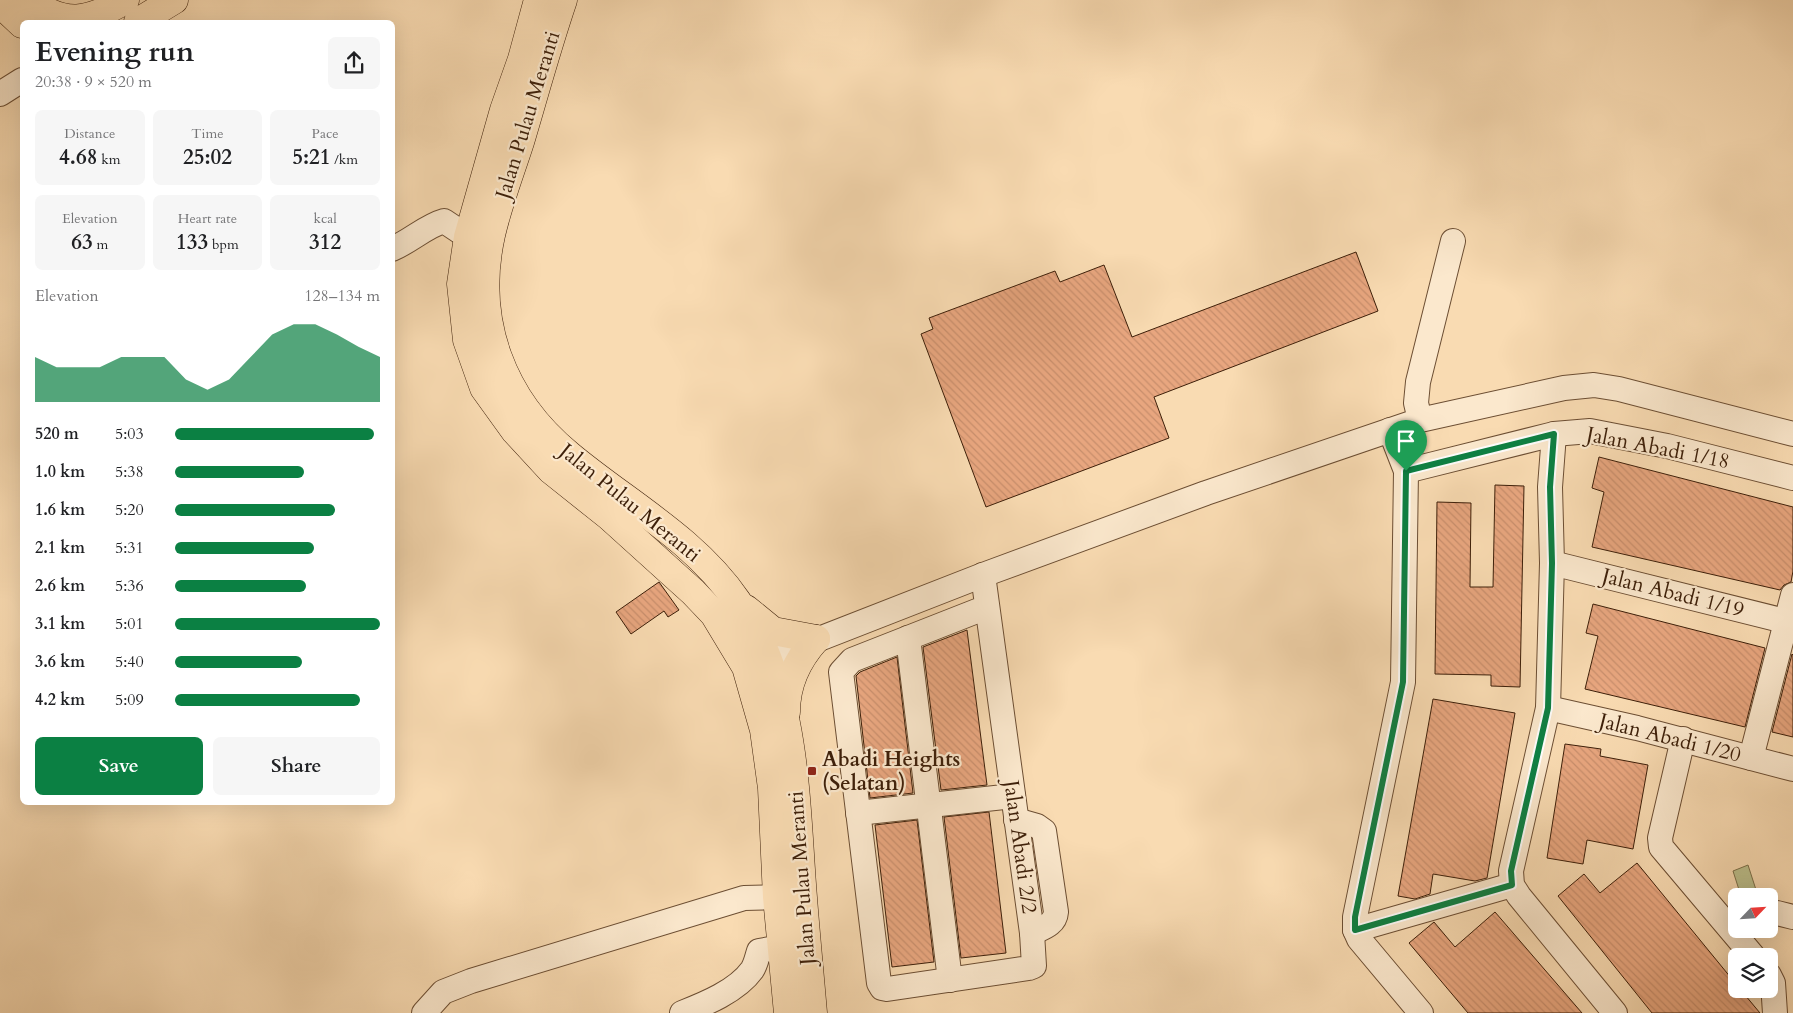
<!DOCTYPE html>
<html lang="en">
<head>
<meta charset="utf-8">
<style>
  :root { --surface:#fff; --page:#f6f6f6; --text:#202124; --muted:#757577; --accent:#0b8043 }
  body { margin:0; font-family:Cardo,serif; background:var(--page); color:var(--text); height:100vh; display:flex; flex-direction:column; font-size:19px; white-space:nowrap }
  * { box-sizing:border-box; margin:0 }
  p { font-size:16px; color:var(--muted) }
  .icon { flex:none; width:28px; height:28px; fill:none; stroke:currentColor; stroke-width:2; stroke-linecap:round; stroke-linejoin:round }
  .map { position:relative; flex:1; overflow:hidden }
  .panel { position:absolute; left:20px; top:20px; width:375px; height:785px; display:flex; flex-direction:column; background:var(--surface); border-radius:8px; box-shadow:0 5px 20px #0002 }
  .panel>* { flex:none }
  .needle { width:32px; rotate:65deg }
  .tools { position:absolute; left:1728px; top:888px; display:grid; gap:10px }
  .tools a { display:grid; place-items:center; width:50px; height:50px; border-radius:8px; background:var(--surface); box-shadow:0 5px 20px #0002; font-size:25px }
  .pin { position:absolute; display:grid; place-items:center; width:42px; height:42px; color:#fff; margin:-51px -21px; border-radius:50% 50% 50% 0; rotate:-45deg; box-shadow:0 0 5px #0007 }
  .pin .icon { rotate:45deg }
  .round { display:grid; place-items:center; flex:none; width:52px; height:52px; border-radius:8px; background:var(--page) }
  .overview { display:flex; align-items:center; justify-content:space-between; height:85px; padding:0 15px }
  h1 { font-size:28px; font-weight:700; line-height:38px }
  .metrics { display:grid; grid-template-columns:repeat(3,1fr); gap:8px; height:85px; padding:5px 15px }
  .metrics div { display:grid; align-content:center; border-radius:8px; background:var(--page); text-align:center }
  .metrics b { font-size:21px; font-weight:700 }
  .metrics small { font-size:14px; font-weight:400 }
  .metrics p { font-size:14px }
  .chart { height:140px; padding:10px 15px }
  .chart p { display:flex; justify-content:space-between }
  .chart svg { width:100%; height:90px; margin-top:5px; fill:var(--accent); opacity:.7 }
  .button { display:flex; gap:10px; margin-top:auto; padding:10px 15px }
  .button a { flex:1; height:58px; border-radius:8px; background:var(--accent); color:#fff; font-size:20px; font-weight:700; line-height:58px; text-align:center }
  .button a+a { background:var(--page); color:var(--text) }
  ul { padding:0 15px; list-style:none; font-size:16px }
  li { display:grid; grid-template-columns:80px 60px 1fr; align-items:center; height:38px }
  li i { height:12px; border-radius:6px; background:var(--accent) }
  .map>svg:first-child { display:block }
  .grass { fill:#bcc08d; stroke:#7c704b }
  .building { fill:url(#building-back-hatch); stroke:#3d1f09 }
  .lines { fill:none; stroke-linecap:round; stroke-linejoin:round }
  .minor-casing { stroke:#6c4e33; stroke-width:26 }
  .major-casing { stroke:#3d1f09; stroke-width:29 }
  .minor { stroke:#fbe8cd; stroke-width:24 }
  .major { stroke:#f9dbb2; stroke-width:28 }
  .route-casing { stroke:#fff; stroke-width:10 }
  .route { stroke:#0b8043; stroke-width:6 }
  .poi-dot { fill:#8f2418; stroke:#fbe8cd; stroke-width:2 }
  .labels { text-anchor:middle; dominant-baseline:central; stroke-width:4.5; stroke-linejoin:round; paint-order:stroke }
  .street-label { font-size:21px; fill:#3d1f09; stroke:#fbe8cd }
  .poi-label { font-size:21px; font-weight:bold; fill:#3d1f09; stroke:#fbe8cd; text-anchor:start }
</style>
</head>
<body>
<div class="map">
<svg width="1793" height="1013" viewBox="0 0 1793 1013">
  <defs>
    <pattern id="building-back-hatch" width="6" height="6" patternUnits="userSpaceOnUse" patternTransform="scale(1.25)"><rect width="6" height="6" fill="#e8a67f"/><path d="M-1 5l2 2M0 0l6 6M5-1l2 2" fill="none" stroke="#c88e6c"/></pattern>
  </defs>
  <rect width="100%" height="100%" fill="#f9dbb2"/>
  <filter id="stains"><feTurbulence type="fractalNoise" baseFrequency=".004" numOctaves="4"/><feColorMatrix values="0 0 0 0 .2 0 0 0 0 .09 0 0 0 0 .02 0 0 0 .5 -.17"/></filter>
  <radialGradient id="worn" r=".72"><stop offset=".6" stop-color="#630" stop-opacity="0"/><stop offset="1" stop-color="#630" stop-opacity=".3"/></radialGradient>
  <polygon class="grass" points="1748,865 1758,896 1741,896 1733,871"/>
  <g class="building">
    <polygon points="1356,252 1378,311 1154,397 1169,438 986,507 921,334 933,329 929,318 1055,271 1060,282 1104,265 1132,337"/>
    <polygon points="1599,457 1793,507 1793,571 1791,582 1784,585 1780,590 1592,547 1604,492 1592,488"/>
    <polygon points="1495,485 1524,486 1520,687 1491,686 1491,675 1435,674 1437,502 1471,503 1470,587 1493,587"/>
    <polygon points="659,582 679,610 668,617 664,611 631,634 616,612"/>
    <polygon points="1593,604 1765,648 1745,727 1585,689 1598,636 1586,633"/>
    <polygon points="967,630 987,785 941,790 923,647"/>
    <polygon points="1792,654 1793,655 1793,737 1772,732"/>
    <polygon points="897,657 913,793 870,798 856,676 860,672"/>
    <polygon points="1433,699 1515,713 1487,878 1475,881 1433,874 1430,894 1415,899 1398,896"/>
    <polygon points="1565,744 1601,749 1600,756 1648,765 1633,849 1587,840 1583,864 1547,858"/>
    <polygon points="989,812 1006,953 961,958 944,817"/>
    <polygon points="917,820 934,962 892,967 875,825"/>
    <polygon points="1637,863 1736,984 1736,989 1740,989 1760,1013 1652,1013 1558,896 1584,874 1600,893"/>
    <polygon points="1495,912 1582,1013 1468,1013 1409,943 1434,922 1455,947"/>
  </g>
  <g class="lines">
    <defs>
      <g id="minor">
        <polyline points="0,94 22,80"/>
        <path d="M392,249C411,241 426,226 444,221L468,237"/>
        <polyline points="1420,420 1416,403 1418,382 1453,241"/>
        <polyline points="1390,430 1406,471 1403,682 1355,917 1355,930 1359,939 1421,1013"/>
        <polyline points="1554,434 1550,487 1552,563 1548,708 1511,871 1512,885 1519,896 1615,1013"/>
        <polyline points="1406,471 1554,434 1590,431 1667,446 1793,478"/>
        <polyline points="1552,563 1793,623"/>
        <polyline points="983,575 1032,933 1034,966 1029,968 887,989 882,988 879,983 841,672 852,660 987,607"/>
        <polyline points="908,638 950,980"/>
        <polyline points="750,666 983,575 1206,493 1420,420 1564,388 1594,385 1619,389 1793,434"/>
        <polyline points="1548,708 1637,728 1793,769"/>
        <polyline points="1683,739 1660,838 1661,847 1753,956"/>
        <polyline points="1751,758 1793,595"/>
        <polyline points="858,813 1013,796"/>
        <path d="M1016,820L1037,826L1044,831L1056,912C1055,925 1042,928 1032,933"/>
        <polyline points="1777,913 1793,917"/>
        <polyline points="1355,930 1512,885"/>
        <polyline points="1769,975 1773,983 1775,1013"/>
        <polyline points="424,1013 443,992 471,981 744,898 777,897"/>
        <path d="M682,1013C705,1004 737,991 752,970C756,964 757,957 759,951L781,947"/>
      </g>
      <g id="major">
        <polyline points="0,0 7,10 22,24"/>
        <path d="M29,0C64,27 89,22 125,0"/>
        <polyline points="538,0 522,59 504,110 468,237 461,284 467,340 484,388 515,431 551,470 610,517 693,592 714,614 746,667 764,730 772,788 777,897 788,1013"/>
        <path d="M563,0C547,47 534,95 520,142C510,173 498,204 491,235C472,321 502,400 569,455C625,502 695,539 737,601C792,679 795,779 801,870C804,918 809,965 813,1013"/>
        <polyline points="138,22 174,0"/>
        <polyline points="746,609 773,631 816,639"/>
        <path d="M786,712C786,683 797,660 816,639"/>
      </g>
    </defs>
    <use href="#minor" class="minor-casing"/>
    <use href="#major" class="major-casing"/>
    <use href="#minor" class="minor"/>
    <use href="#major" class="major"/>
  </g>
  <g class="lines">
    <defs>
      <polygon id="route" points="1554,434 1550,487 1552,563 1548,708 1511,871 1512,885 1355,930 1355,917 1403,682 1406,471"/>
    </defs>
    <use href="#route" class="route-casing"/>
    <use href="#route" class="route"/>
  </g>
  <rect class="poi-dot" x="807" y="766" width="10" height="10" rx="2.5"/>
  <g class="labels">
    <g class="street-label">
      <text transform="translate(528 115) rotate(-73)">Jalan Pulau Meranti</text>
      <text transform="translate(1658 448) rotate(11)">Jalan Abadi 1/18</text>
      <text transform="translate(630 503) rotate(39)">Jalan Pulau Meranti</text>
      <text transform="translate(1673 593) rotate(14)">Jalan Abadi 1/19</text>
      <text transform="translate(1670 738) rotate(14)">Jalan Abadi 1/20</text>
      <text transform="translate(1020 847) rotate(82)">Jalan Abadi 2/2</text>
      <text transform="translate(802 878) rotate(-94)">Jalan Pulau Meranti</text>
    </g>
    <g class="poi-label">
      <text x="822" y="759">Abadi Heights<tspan x="822" dy="24">(Selatan)</tspan></text>
    </g>
  </g>
  <rect width="100%" height="100%" filter="url(#stains)"/>
  <rect width="100%" height="100%" fill="url(#worn)"/>
</svg>
<div class="tools">
<a><svg class="needle" viewBox="-14 -14 28 28"><path d="M0-13l5 13h-10z" fill="#e53935"/><path d="M0 13l5-13h-10z" fill="#757577"/></svg></a>
<a><svg class="icon" aria-label="layers" viewBox="0 0 24 24"><path d="M12 4l9 5-9 5-9-5zM3 14l9 5 9-5"/></svg></a>
</div>
<div class="pin" style="left:1406px;top:471px;background:#1e9e55"><svg class="icon" aria-label="arrive" viewBox="0 0 24 24"><path d="M6 21V4h12l-3 4 3 4H6"/></svg></div>
<section class="panel">
<div class="overview"><div><h1>Evening run</h1><p>20:38 · 9 × 520 m</p></div><a class="round"><svg class="icon" aria-label="share" viewBox="0 0 24 24"><path d="M12 15V3M7 8l5-5 5 5M5 13v7h14v-7"/></svg></a></div>
<div class="metrics">
<div><p>Distance</p><b>4.68<small> km</small></b></div>
<div><p>Time</p><b>25:02</b></div>
<div><p>Pace</p><b>5:21<small> /km</small></b></div>
</div>
<div class="metrics">
<div><p>Elevation</p><b>63<small> m</small></b></div>
<div><p>Heart rate</p><b>133<small> bpm</small></b></div>
<div><p>kcal</p><b>312</b></div>
</div>
<div class="chart"><p><span>Elevation</span>128–134 m</p>
<svg viewBox="0 0 160 44" preserveAspectRatio="none"><path d="M0 44V22L10 27L20 27L30 27L40 22L50 22L60 22L70 33L80 38L90 33L100 22L110 11L120 6L130 6L140 11L150 17L160 22V44z"/></svg>
</div>
<ul>
<li><b>520 m</b>5:03<i style="width:97%"></i></li>
<li><b>1.0 km</b>5:38<i style="width:63%"></i></li>
<li><b>1.6 km</b>5:20<i style="width:78%"></i></li>
<li><b>2.1 km</b>5:31<i style="width:68%"></i></li>
<li><b>2.6 km</b>5:36<i style="width:64%"></i></li>
<li><b>3.1 km</b>5:01<i style="width:100%"></i></li>
<li><b>3.6 km</b>5:40<i style="width:62%"></i></li>
<li><b>4.2 km</b>5:09<i style="width:90%"></i></li>
</ul>
<div class="button"><a>Save</a><a>Share</a></div>
</section>
</div>
</body>
</html>
